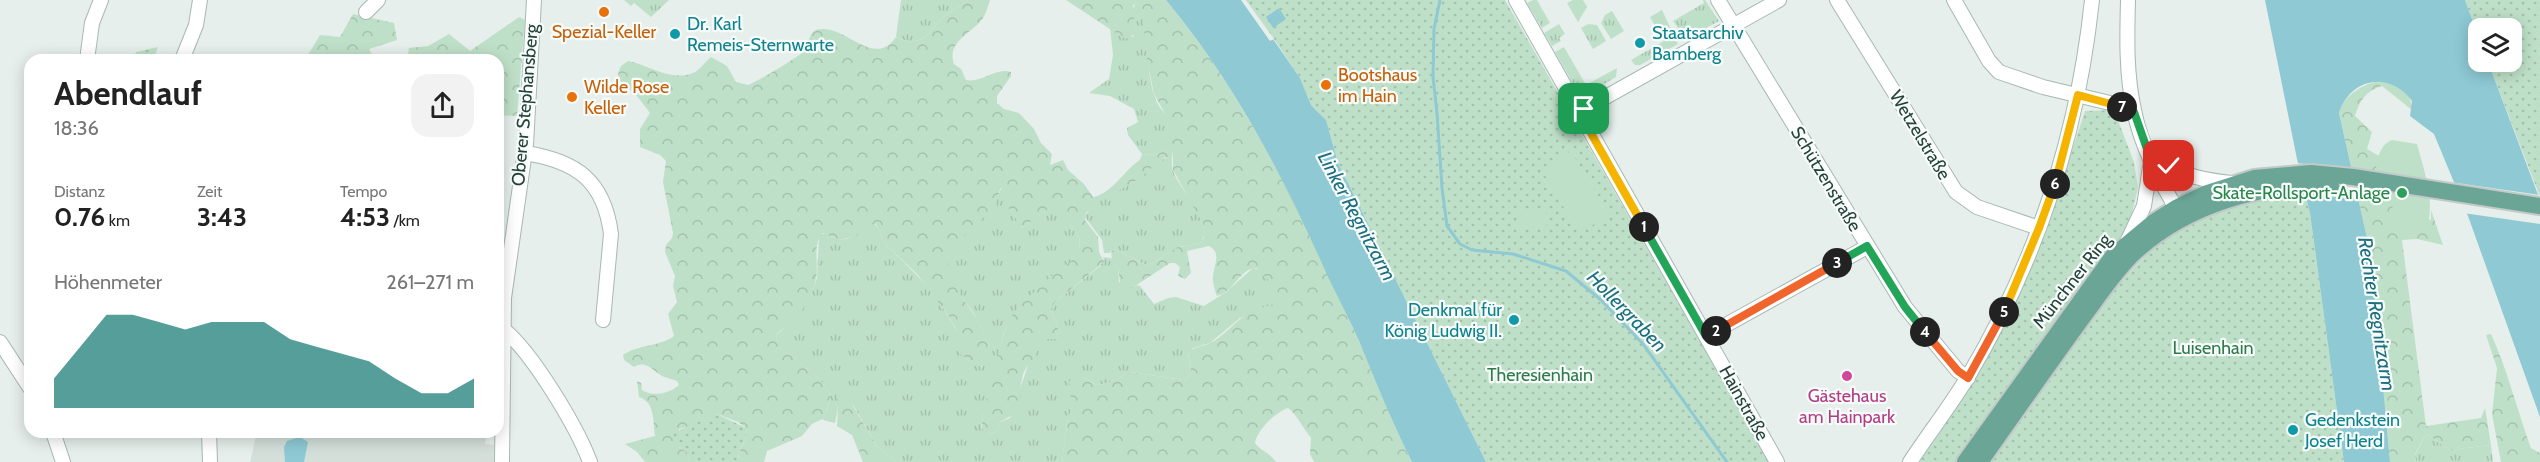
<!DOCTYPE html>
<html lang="de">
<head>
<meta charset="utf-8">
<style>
  :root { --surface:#fff; --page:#f2f2f2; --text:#222; --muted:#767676; --accent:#0f766e }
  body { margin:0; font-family:Cabin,sans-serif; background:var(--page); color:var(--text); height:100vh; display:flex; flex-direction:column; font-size:22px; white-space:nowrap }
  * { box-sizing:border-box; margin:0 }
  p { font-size:20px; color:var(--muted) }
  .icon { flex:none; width:33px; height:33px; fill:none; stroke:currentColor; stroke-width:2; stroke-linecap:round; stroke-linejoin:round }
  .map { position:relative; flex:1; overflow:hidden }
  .side { position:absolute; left:24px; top:54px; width:480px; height:384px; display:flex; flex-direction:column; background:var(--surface); border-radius:18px; box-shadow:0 3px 15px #0003 }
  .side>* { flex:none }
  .buttons { position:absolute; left:2468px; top:18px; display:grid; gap:12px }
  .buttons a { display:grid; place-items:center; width:54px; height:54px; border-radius:12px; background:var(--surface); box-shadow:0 3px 15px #0003; font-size:30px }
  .pin { position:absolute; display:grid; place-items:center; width:51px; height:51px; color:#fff; margin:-26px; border-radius:12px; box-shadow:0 3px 9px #0006 }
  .km { position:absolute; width:30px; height:30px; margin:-15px; border-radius:50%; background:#222; color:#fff; font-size:16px; line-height:30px; text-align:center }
  .round { display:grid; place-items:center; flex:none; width:63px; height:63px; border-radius:18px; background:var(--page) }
  .overview { display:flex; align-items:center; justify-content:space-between; height:102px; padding:0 30px }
  h1 { font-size:33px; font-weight:800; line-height:45px }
  .metrics { display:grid; grid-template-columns:repeat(3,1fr); gap:9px; height:102px; padding:6px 30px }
  .metrics div { display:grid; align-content:center }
  .metrics b { font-size:26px; font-weight:800 }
  .metrics small { font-size:16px; font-weight:400 }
  .metrics p { font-size:16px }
  .chart { height:168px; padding:12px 30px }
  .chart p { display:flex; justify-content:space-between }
  .chart svg { width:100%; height:108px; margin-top:6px; fill:var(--accent); opacity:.7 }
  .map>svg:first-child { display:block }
  .built { fill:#d4dfda }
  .grass { fill:url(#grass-tufts) }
  .forest { fill:url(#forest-crowns) }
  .park { fill:url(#park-dots) }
  .pitch { fill:#bfe0c8 }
  .water { fill:#8ec9d4 }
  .pier { fill:#e6efeb }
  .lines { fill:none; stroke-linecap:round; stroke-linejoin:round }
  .stream { stroke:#8ec9d4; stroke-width:3 }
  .minor-casing { stroke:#a8b8b2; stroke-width:16 }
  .major-casing { stroke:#c2cac8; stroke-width:20 }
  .minor { stroke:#fff; stroke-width:14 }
  .major { stroke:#6aa596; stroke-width:16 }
  .split-1-casing { stroke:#fff; stroke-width:12 }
  .split-2-casing { stroke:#fff; stroke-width:12 }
  .split-3-casing { stroke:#fff; stroke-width:12 }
  .split-4-casing { stroke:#fff; stroke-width:12 }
  .split-5-casing { stroke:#fff; stroke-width:12 }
  .split-6-casing { stroke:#fff; stroke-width:12 }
  .split-7-casing { stroke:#fff; stroke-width:12 }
  .split-8-casing { stroke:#fff; stroke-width:12 }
  .split-1 { stroke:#f5b400; stroke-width:8 }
  .split-2 { stroke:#22a559; stroke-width:8 }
  .split-3 { stroke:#f0652b; stroke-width:8 }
  .split-4 { stroke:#22a559; stroke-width:8 }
  .split-5 { stroke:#f0652b; stroke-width:8 }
  .split-6 { stroke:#f5b400; stroke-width:8 }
  .split-7 { stroke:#f5b400; stroke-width:8 }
  .split-8 { stroke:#22a559; stroke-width:8 }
  .food-dot { fill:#e8710a; stroke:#f7fbf9; stroke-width:2 }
  .culture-dot { fill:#0f9aa8; stroke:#f7fbf9; stroke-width:2 }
  .leisure-dot { fill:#2e9e5b; stroke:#f7fbf9; stroke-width:2 }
  .hotel-dot { fill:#d1479c; stroke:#f7fbf9; stroke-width:2 }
  .labels { text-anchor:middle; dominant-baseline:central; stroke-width:4.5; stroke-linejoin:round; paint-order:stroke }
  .culture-label { font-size:18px; fill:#0d838f; stroke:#f7fbf9; text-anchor:start }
  .food-label { font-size:18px; fill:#c56008; stroke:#f7fbf9; text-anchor:start }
  .street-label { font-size:18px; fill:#24423a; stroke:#f7fbf9 }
  .leisure-label { font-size:18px; fill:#27864d; stroke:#f7fbf9; text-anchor:end }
  .park-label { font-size:18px; fill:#2d7a4b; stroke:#f7fbf9 }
  .hotel-label { font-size:18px; fill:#b23c85; stroke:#f7fbf9 }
  .water-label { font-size:20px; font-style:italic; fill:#1c6f80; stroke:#f7fbf9 }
</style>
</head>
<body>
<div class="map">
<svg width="2540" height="462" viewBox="0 0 2540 462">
  <defs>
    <pattern id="grass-tufts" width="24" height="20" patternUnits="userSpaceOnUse" patternTransform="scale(1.5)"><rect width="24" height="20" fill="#bfe0c8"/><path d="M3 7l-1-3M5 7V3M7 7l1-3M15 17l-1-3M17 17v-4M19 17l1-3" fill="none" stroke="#a4c1ad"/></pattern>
    <pattern id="forest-crowns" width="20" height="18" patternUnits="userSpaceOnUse" patternTransform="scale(1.5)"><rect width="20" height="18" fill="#bfe0c8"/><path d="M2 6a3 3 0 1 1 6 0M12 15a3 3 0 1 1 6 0" fill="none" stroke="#a4c1ad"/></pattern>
    <pattern id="park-dots" width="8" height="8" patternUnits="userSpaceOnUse" patternTransform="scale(1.5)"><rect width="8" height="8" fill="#bfe0c8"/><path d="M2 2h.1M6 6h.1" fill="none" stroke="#a4c1ad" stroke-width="1.8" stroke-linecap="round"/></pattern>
  </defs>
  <rect width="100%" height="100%" fill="#e6efeb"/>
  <polygon class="built" points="257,432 487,432 485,444 494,445 494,462 250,462"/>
  <g class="grass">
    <polygon points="624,0 669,0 651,17 634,3 631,6"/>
    <path d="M901,0H968C960,6 951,10 944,17C927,33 923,49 896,37Z"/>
    <polygon points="1533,0 1537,0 1550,23 1542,28 1527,3"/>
    <polygon points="1573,0 1583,0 1587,7 1578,22 1567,3"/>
    <polygon points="1703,0 1705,0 1719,21 1686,39 1673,21 1704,3"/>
    <path d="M1136,3L1142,9L1144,15C1148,43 1146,71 1155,98C1159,110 1170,116 1174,129C1177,143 1169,157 1173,171C1179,189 1218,228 1199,244L1178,247L1148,266L1117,250L1111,251L1110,253H1104L1102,240L1085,217C1094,197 1122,188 1140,177C1150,171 1154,161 1167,158L1165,150L1155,155L1142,154L1128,135L1127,128L1138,122L1134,109L1110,96L1089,93L1109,79L1113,55L1110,28L1122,37H1133C1138,26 1128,13 1136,3Z"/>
    <polygon points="1662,10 1678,44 1640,65 1635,65 1631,60 1664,41 1650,17"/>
    <polygon points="1612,11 1624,31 1611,39 1601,23 1605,15"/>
    <polygon points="1559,24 1565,34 1559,38 1561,41 1552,46 1544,33"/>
    <polygon points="1588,24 1597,25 1606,41 1593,49 1581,28"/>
    <polygon points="1564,47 1586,85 1617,68 1616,77 1585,96 1580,96 1555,52"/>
    <path d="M1005,185H1010L1022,228L1055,203L1079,237C1084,260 1061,266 1049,279C1040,287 1031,296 1022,305C1003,324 1003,338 997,363C993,384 985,405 981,426L990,434L997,431L1000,422L1010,418L1037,339H1056C1062,326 1053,321 1051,309L1054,303L1100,266L1104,258L1102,257L1111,258L1118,269L1119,282L1132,288L1137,285L1140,286L1154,304L1168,298L1176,297L1204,306L1226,292L1253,268C1265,271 1280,286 1281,299L1277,303L1240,318L1210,343L1193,348L1188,353L1191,372L1188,378L1184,380L1130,372L1108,383L1097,385L1082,377L1070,387L1073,398L1072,407L1067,422L1062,462H896L877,446L853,405L835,402L838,408L835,423L823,420C825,414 830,403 830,397C831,384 788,353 777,345L776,335L787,326L813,289L817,278L819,235L827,233C840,246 854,238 864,225L873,223C880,227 881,239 887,246C914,272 934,290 953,324C964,345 953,358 982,367L989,346C983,335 980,323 973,312C966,301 955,291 949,278C935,250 973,228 989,212C998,204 996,192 1005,185Z"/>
    <polygon points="2426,434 2450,450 2491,445 2493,462 2416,462 2415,455"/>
  </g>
  <g class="forest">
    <path d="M968,0H990C988,6 986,13 983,18C973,33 946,41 954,64L961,69L966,80C982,83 996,67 1011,72V76L997,96V103L1004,109L1019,113L1034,129L1041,143L1052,154L1050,165L1063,160L1068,170L1084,184L1093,197C1112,194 1124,170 1140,160L1142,154L1155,155L1165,150L1170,152L1169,156C1156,162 1153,168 1142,176C1124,190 1102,196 1086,213L1085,220L1098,237L1099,252L1104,262L1054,303L1051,309C1053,321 1062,326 1056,339H1037V353C1031,363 1024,367 1022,379C1019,391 1022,402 1016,413L1000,422L997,431L990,434L982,429C980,419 1004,328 1010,318C1020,303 1036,291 1049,278C1061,266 1084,259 1079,237L1055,204L1022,228L1009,209V185L1000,189L995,207L955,244L947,258L949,278L977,319L989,346L992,353L990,363L986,366H974L961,354L955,327L946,312L917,274L885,244L876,224L864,225L856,236L839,240L823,233C812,242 819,265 816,278C813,295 803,311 791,323C786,328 780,330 776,335L778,345C789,354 827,381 830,395C831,402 825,410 825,418L812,424L802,436L767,451L764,462H738C737,448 749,442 746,428L738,422L717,414L698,424L679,429V447L687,452L690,462H645L637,452L625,444L655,436C653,421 655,402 639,397L637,381L641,383L642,390C653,397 669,394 679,385L677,381C672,379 666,378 662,376C652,370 646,360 634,367L624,360L623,355C639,344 659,347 674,336L668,314L677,302L673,286L675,276L665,252L666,245L672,238L673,233L663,182L666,161L660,155L640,147V129L650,113L637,96L620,81L618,73L621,66L628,61C649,65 670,82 693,73C700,70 705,62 711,57L727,66L736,82L748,85C755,83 800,56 803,52C810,43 808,29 822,29C848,28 875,68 896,37C923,49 927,33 944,17C951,10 960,6 968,0Z"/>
    <path d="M1066,0H1166C1249,100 1304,219 1357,337C1376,378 1391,421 1412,462H1314L1310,454L1311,438C1303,429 1297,414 1288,408C1276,412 1257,430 1255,443C1261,451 1270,453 1276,462H1062L1067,422L1072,407L1069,381L1082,377L1097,385L1108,383L1130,372L1184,380L1188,378L1191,372L1188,352C1196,346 1202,347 1210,343C1225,336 1235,320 1251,312C1261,306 1273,307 1281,299L1275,286L1256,268C1239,269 1234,292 1217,296C1215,292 1214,286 1213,282C1211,269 1224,254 1209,246L1187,251L1191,273L1185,279L1178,276L1180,267L1175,263H1170L1132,288L1121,287L1118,269L1112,260L1111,251L1117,250L1148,266L1178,247L1199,244L1204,238L1203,224L1173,170V128L1154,94L1147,60L1142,9L1136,4L1133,5L1135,33L1129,39L1122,37Z"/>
    <polygon points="353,14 394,23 397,40 369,49 375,60 305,60 320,35 340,37"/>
    <polygon points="519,17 525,20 517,116 498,115 498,60 407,60 409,48 428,46 449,34 470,51"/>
    <path d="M2384,80C2399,85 2412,93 2412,110L2382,86C2366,91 2360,100 2355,116L2372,132L2367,149L2379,156L2377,171L2392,203L2431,220V210L2443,245L2417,239L2402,240L2426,426L2481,418L2485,408L2491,445L2450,450L2426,434L2415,454L2416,462H2390L2371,256L2339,113C2345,93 2365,83 2384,80Z"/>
    <path d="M2491,334C2508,371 2517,410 2531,448L2540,453V462H2501L2492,414L2497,368L2486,335Z"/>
    <polygon points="839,396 850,401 877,446 896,462 863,462 852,435 837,426 838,408 835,402"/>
  </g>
  <g class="park">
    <polygon points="1241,0 1505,0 1769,462 1486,462 1338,163 1326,120 1311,105 1300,78 1274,39"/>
    <polygon points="2465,0 2540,0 2540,197 2488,62 2511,62 2511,28 2478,28 2478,36"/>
    <polygon points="158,47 153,60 133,60 136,52"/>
    <polygon points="2114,110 2134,162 2138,188 2129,225 1956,462 1919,462 1971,379 2019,295 2045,232 2085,111"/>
    <path d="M2293,195H2306L2310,213L2344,462H1988C2021,416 2053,369 2088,325C2118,285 2146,247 2191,222C2223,205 2258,201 2293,195Z"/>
    <path d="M717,414L746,428C749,442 737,448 738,462H690L687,452L675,444L673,434C676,431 711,416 717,414Z"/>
  </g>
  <g class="pitch">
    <path d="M2392,140L2417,144C2423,167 2440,215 2422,233C2399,231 2394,225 2392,203L2375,201C2376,183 2372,147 2392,140Z"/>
    <polygon points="1571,151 1610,215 1579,233 1541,169"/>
    <rect x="1518" y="211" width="28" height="15"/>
    <polygon points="2476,449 2479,462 2464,462 2462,451"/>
  </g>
  <g class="water">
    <path d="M1166,0H1246L1300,78L1311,105L1326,120L1338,163L1486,462H1412C1392,422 1376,382 1359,341C1350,320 1339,300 1329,279C1285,180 1236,84 1166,0Z"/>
    <path d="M2265,0H2465L2478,36V62H2488L2540,200V417L2468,216L2434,134L2410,116L2412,101C2390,70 2350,78 2339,113L2371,256L2390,462H2344L2310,213L2297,159Z"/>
    <polygon points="1279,8 1286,19 1273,28 1266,17"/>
    <polygon points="300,437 308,442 304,462 285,462 284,447 287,441"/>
  </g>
  <g class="pier">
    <polygon points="1241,0 1246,0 1274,39 1270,41"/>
    <polygon points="2295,163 2354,168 2361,198 2303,195"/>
    <polygon points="2450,182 2540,195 2540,224 2463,213"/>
  </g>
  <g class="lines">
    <polyline class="stream" points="1440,0 1434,29 1433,77 1437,113 1442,188 1447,226 1460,244 1472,250 1513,254 1566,271 1601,300 1643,344 1727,462"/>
    <defs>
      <g id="minor">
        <polyline points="1516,0 1777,462"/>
        <polyline points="1718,0 1905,307 1958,371 1968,378"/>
        <polyline points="1837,0 1956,192 1977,207 2039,228"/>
        <polyline points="1954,0 1989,61 1999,72 2043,87 2114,104 2134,112"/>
        <path d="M2128,0C2127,37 2126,74 2134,110C2141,147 2161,183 2180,215"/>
        <polyline points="366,12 378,0"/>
        <polyline points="87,60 92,23 101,0"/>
        <polyline points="182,60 196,25 200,0"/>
        <polyline points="1579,112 1779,0"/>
        <path d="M2148,150C2179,174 2192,179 2231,183"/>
        <path d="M525,153C576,161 604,180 611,234L603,320"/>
        <polyline points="2127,242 2144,206 2151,161"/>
        <path d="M503,329C532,352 577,427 590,462"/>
        <polyline points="1706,336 1867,247"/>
        <polyline points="0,342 30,388"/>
        <polyline points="53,432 63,462"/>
        <polyline points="209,432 210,462"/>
        <polyline points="502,462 504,298 526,144 534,0"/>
        <path d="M1910,462C1929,433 1951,405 1969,375C2037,260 2078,133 2092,0"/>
      </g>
      <g id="major">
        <polyline points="1965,462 2113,256 2154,222 2176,208 2207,193 2254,178 2311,173 2353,177 2540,206"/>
        <path d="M1980,462C2014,414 2048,365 2083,317C2099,296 2114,272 2134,253C2186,205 2261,183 2331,186"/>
      </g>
    </defs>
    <use href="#minor" class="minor-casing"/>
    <use href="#major" class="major-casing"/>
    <use href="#minor" class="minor"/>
    <use href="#major" class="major"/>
  </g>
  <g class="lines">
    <defs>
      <polyline id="split-1" points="1584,109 1579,112 1644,227"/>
      <polyline id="split-2" points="1644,227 1706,336 1716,331"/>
      <polyline id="split-3" points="1716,331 1837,263"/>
      <polyline id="split-4" points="1837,263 1867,246 1905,307 1925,332"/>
      <polyline id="split-5" points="1925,332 1958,371 1968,378 2004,312"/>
      <polyline id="split-6" points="2004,312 2039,228 2055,184"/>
      <polyline id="split-7" points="2055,184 2078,95 2122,107"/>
      <polyline id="split-8" points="2122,107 2134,112 2147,149 2169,166"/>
    </defs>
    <use href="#split-1" class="split-1-casing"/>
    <use href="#split-2" class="split-2-casing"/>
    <use href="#split-3" class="split-3-casing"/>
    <use href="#split-4" class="split-4-casing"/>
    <use href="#split-5" class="split-5-casing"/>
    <use href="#split-6" class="split-6-casing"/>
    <use href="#split-7" class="split-7-casing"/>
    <use href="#split-8" class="split-8-casing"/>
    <use href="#split-1" class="split-1"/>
    <use href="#split-2" class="split-2"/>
    <use href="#split-3" class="split-3"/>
    <use href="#split-4" class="split-4"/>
    <use href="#split-5" class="split-5"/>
    <use href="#split-6" class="split-6"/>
    <use href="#split-7" class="split-7"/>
    <use href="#split-8" class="split-8"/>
  </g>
  <g class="food-dot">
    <circle cx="604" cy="12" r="6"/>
    <circle cx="1326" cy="85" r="6"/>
    <circle cx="572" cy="97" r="6"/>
  </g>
  <g class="culture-dot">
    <circle cx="675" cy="34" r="6"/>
    <circle cx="1640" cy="43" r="6"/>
    <circle cx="1514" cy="320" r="6"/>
    <circle cx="2293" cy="430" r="6"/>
  </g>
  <circle class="leisure-dot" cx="2402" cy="193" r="6"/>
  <circle class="hotel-dot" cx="1847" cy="376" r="6"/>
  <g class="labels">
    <g class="culture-label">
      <text x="687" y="24">Dr. Karl<tspan x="687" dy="21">Remeis-Sternwarte</tspan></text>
      <text x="1652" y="33">Staatsarchiv<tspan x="1652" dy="21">Bamberg</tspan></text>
      <text x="1502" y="310" text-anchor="end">Denkmal für<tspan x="1502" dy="21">König Ludwig II.</tspan></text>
      <text x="2305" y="420">Gedenkstein<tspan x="2305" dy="21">Josef Herd</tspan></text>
    </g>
    <g class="food-label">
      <text x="604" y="32" text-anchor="middle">Spezial-Keller</text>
      <text x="1338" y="75">Bootshaus<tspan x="1338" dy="21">im Hain</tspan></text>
      <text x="584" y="87">Wilde Rose<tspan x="584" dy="21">Keller</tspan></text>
    </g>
    <g class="street-label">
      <text transform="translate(525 105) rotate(-85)">Oberer Stephansberg</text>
      <text transform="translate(1920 135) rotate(59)">Wetzelstraße</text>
      <text transform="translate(1826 179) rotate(59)">Schützenstraße</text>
      <text transform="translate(2072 281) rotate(-52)">Münchner Ring</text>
      <text transform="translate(1744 403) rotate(61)">Hainstraße</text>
    </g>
    <g class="leisure-label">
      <text x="2390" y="193">Skate-Rollsport-Anlage</text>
    </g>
    <g class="park-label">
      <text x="2213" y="348">Luisenhain</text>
      <text x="1540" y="375">Theresienhain</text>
    </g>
    <g class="hotel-label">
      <text x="1847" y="396">Gästehaus<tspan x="1847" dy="21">am Hainpark</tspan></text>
    </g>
    <g class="water-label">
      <text transform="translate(1357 216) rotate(62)">Linker Regnitzarm</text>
      <text transform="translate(1627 311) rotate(46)">Hollergraben</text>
      <text transform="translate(2377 314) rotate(81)">Rechter Regnitzarm</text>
    </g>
  </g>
</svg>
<div class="buttons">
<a><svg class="icon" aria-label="layers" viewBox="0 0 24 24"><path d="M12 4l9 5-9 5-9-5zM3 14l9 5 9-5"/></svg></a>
</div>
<div class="pin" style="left:1584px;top:109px;background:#1e9e55"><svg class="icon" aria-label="arrive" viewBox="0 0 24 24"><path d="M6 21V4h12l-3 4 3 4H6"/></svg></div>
<div class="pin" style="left:2169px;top:166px;background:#d93025"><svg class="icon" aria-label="check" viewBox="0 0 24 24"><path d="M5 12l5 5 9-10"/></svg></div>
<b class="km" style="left:1644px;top:227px">1</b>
<b class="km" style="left:1716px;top:331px">2</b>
<b class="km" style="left:1837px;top:263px">3</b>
<b class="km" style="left:1925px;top:332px">4</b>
<b class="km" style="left:2004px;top:312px">5</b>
<b class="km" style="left:2055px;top:184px">6</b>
<b class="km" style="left:2122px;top:107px">7</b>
<section class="side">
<div class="overview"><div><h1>Abendlauf</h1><p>18:36</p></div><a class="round"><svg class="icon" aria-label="share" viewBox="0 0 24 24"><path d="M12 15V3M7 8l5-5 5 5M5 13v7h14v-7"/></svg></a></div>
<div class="metrics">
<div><p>Distanz</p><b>0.76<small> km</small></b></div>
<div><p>Zeit</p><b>3:43</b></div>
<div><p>Tempo</p><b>4:53<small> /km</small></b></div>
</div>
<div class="chart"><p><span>Höhenmeter</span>261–271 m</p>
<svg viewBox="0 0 160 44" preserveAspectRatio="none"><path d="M0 44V32L10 19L20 6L30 6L40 9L50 12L60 9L70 9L80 9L90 16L100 19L110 22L120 25L130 32L140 38L150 38L160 32V44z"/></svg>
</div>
</section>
</div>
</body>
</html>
